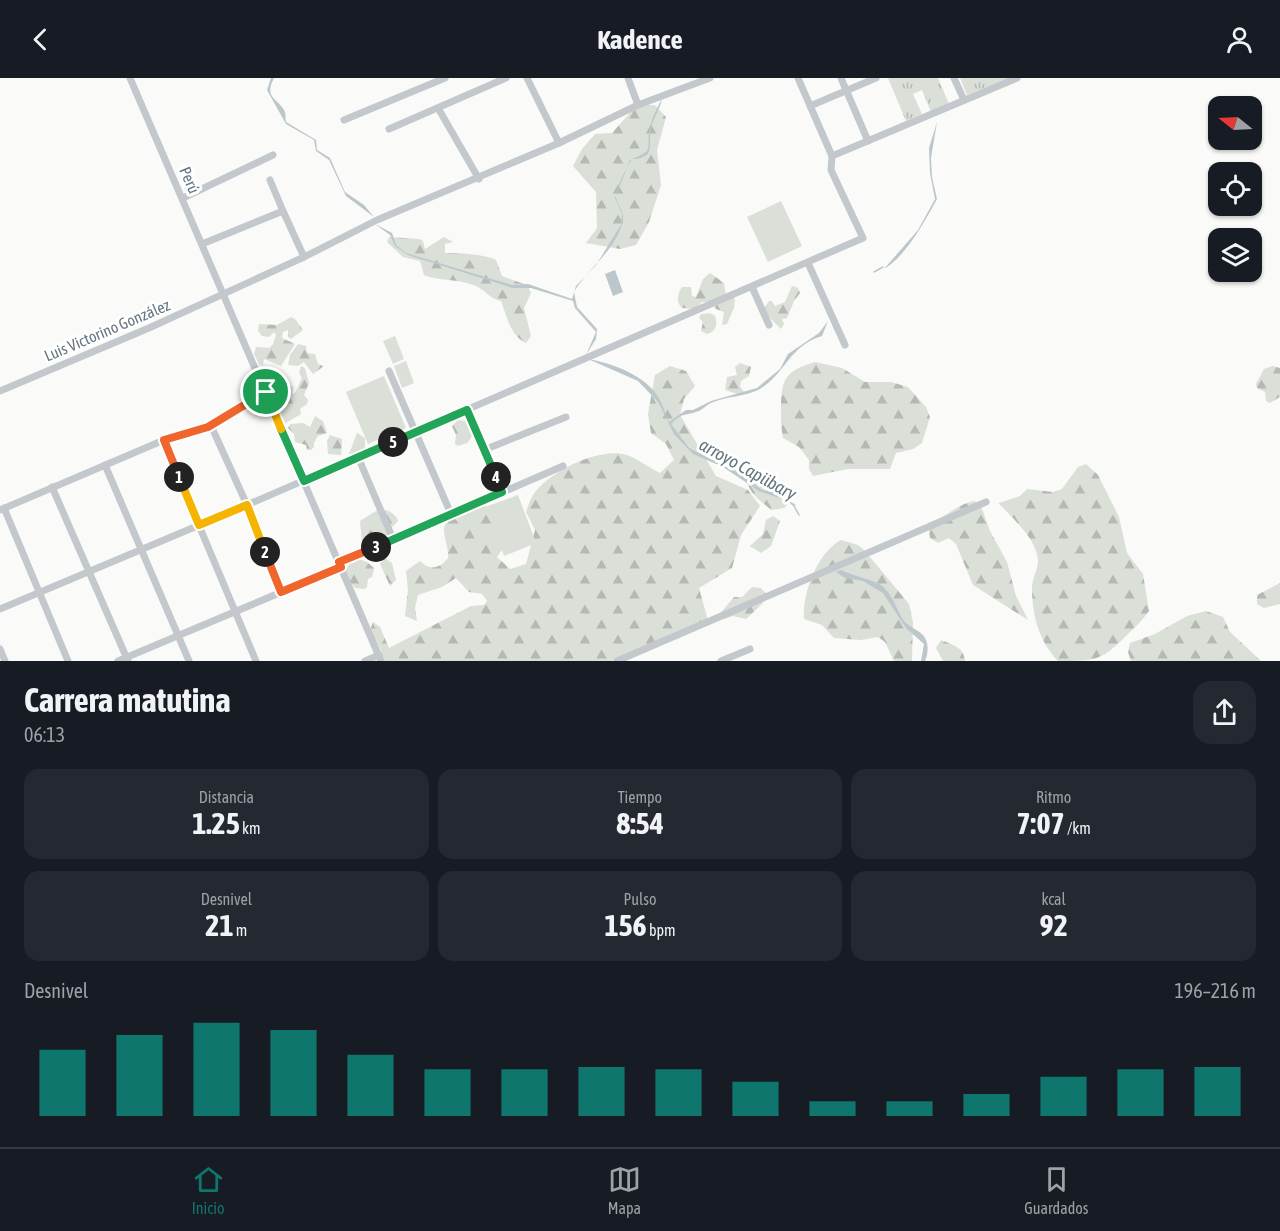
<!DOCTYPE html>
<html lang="es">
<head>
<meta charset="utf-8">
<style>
  :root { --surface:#171b24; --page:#242831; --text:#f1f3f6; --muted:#9ea1a6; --line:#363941; --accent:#0f766e }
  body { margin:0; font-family:"Asap Condensed",sans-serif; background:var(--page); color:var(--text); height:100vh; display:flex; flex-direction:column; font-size:22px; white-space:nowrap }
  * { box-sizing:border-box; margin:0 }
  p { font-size:20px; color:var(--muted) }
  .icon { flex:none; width:33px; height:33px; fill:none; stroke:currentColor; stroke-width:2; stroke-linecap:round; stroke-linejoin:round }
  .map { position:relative; height:583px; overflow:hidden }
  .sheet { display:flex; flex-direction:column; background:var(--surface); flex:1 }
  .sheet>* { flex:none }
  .needle { width:39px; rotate:288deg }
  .tools { position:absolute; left:1208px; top:18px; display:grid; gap:12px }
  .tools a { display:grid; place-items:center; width:54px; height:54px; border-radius:12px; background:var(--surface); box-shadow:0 2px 4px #0004; font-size:30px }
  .pin { position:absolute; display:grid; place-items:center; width:51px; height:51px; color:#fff; margin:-26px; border:3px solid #fff; border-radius:50%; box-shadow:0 2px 6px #0007 }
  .km { position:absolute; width:30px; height:30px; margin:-15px; border-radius:50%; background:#222; color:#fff; font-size:16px; line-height:30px; text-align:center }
  .round { display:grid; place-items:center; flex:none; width:63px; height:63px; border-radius:18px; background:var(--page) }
  .head { display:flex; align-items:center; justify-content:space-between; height:102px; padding:0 24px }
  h1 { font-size:33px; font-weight:700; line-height:45px }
  .stats { display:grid; grid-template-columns:repeat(3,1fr); gap:9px; height:102px; padding:6px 24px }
  .stats div { display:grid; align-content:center; border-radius:15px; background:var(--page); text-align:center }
  .stats b { font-size:30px; font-weight:700 }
  .stats small { font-size:16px; font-weight:400 }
  .stats p { font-size:16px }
  .chart { height:168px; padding:12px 24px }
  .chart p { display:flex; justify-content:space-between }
  .chart svg { width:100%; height:108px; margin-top:6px; stroke:var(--accent); stroke-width:6 }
  header { display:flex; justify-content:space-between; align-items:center; height:78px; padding:0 24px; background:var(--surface); font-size:27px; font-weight:700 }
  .tab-bar { display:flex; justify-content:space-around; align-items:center; height:84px; border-top:2px solid var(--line); background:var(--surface); font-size:16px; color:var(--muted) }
  .tab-bar a { display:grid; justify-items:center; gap:3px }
  .tab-bar .current { color:var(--accent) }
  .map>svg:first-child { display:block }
  .grass { fill:url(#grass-tufts) }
  .forest { fill:url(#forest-firs) }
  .park { fill:#dadfd7 }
  .water { fill:#bbc7cb }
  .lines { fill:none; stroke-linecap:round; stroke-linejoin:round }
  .stream { stroke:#bbc7cb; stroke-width:1.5 }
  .minor { stroke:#c3c8cc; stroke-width:7 }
  .split-1-casing { stroke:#fff; stroke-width:12 }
  .split-2-casing { stroke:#fff; stroke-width:12 }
  .split-3-casing { stroke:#fff; stroke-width:12 }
  .split-4-casing { stroke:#fff; stroke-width:12 }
  .split-5-casing { stroke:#fff; stroke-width:12 }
  .split-6-casing { stroke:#fff; stroke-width:12 }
  .split-7-casing { stroke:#fff; stroke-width:12 }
  .split-1 { stroke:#f0652b; stroke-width:8 }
  .split-2 { stroke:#f5b400; stroke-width:8 }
  .split-3 { stroke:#f0652b; stroke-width:8 }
  .split-4 { stroke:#22a559; stroke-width:8 }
  .split-5 { stroke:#22a559; stroke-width:8 }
  .split-6 { stroke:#22a559; stroke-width:8 }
  .split-7 { stroke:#f5b400; stroke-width:8 }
  .labels { text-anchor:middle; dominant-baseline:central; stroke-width:6; stroke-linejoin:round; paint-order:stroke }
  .street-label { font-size:16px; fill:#657683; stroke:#fff }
  .water-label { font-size:18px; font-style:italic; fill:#60757c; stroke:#fff }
</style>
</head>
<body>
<header><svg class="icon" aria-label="back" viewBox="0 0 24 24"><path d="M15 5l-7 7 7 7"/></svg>Kadence<svg class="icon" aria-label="person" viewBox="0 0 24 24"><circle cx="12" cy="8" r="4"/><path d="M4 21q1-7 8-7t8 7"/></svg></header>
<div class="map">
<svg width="1280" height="583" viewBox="0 0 1280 583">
  <defs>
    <pattern id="grass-tufts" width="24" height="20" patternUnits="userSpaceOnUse" patternTransform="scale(1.5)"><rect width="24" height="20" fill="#dadfd7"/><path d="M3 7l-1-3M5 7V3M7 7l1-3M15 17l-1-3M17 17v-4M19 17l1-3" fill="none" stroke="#b4b9b4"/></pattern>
    <pattern id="forest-firs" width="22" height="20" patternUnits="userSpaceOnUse" patternTransform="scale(1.5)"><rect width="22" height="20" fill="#dadfd7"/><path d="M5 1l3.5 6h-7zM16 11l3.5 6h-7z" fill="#b4b9b4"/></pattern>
  </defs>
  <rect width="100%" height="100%" fill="#fafaf8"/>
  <g class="grass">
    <polygon points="888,0 938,0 949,26 931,34 922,12 913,16 922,36 906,43"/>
    <polygon points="960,0 1009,0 967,17"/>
  </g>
  <g class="forest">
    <polygon points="637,27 655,27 666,39 657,72 661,107 649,144 636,167 620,171 586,165 597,150 596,114 573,88 582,71 595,56 612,55"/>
    <path d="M389,159L419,161L423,163L425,171L444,159L453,164L445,166V175C459,175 485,176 496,182L502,198L527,207L531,215L524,230L531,258L526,265C510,258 507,238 501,223C491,221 489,216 481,211C465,200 441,204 424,197L420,183L403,179L387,164Z"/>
    <path d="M710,195L724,205L726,218L735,221L734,230L727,246L722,247L724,234L716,231L710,224H702L695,231L682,230C676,224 677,216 682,209H691L692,218L696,219L703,201Z"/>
    <polygon points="792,208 798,210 800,215 794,223 787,240 782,241 784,246 781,251 767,237 764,230 769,223 772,223 775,228 785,224"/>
    <path d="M710,235L715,238C718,246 716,254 707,256L701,253L703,244L699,240L701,236Z"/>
    <polygon points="291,239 295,241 303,252 291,261 288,258 288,252 283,254 282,260 295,266 281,288 264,281 263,287 259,286 254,276 256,269 269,270 273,266 276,257 274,254 269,259 262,258 258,253 259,246 277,247"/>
    <polygon points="298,266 306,268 307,275 315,276 318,286 324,288 313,296 304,284 298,288 288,287 290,277"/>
    <path d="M815,284L842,290L865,304H891L908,309L926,329L930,339L922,365L913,371L896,375L890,391H848L813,398L809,391V382L799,369L783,360C781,351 781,341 781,332C781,301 785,293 815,284Z"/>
    <polygon points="740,285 751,289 749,298 741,303 740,308 744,314 741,317 725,312 727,299 737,297 735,289"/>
    <polygon points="301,288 305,290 309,305 304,317 308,322 307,326 300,331 301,336 284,346 276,332 272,313 278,310 282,314 285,307 289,306 293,309 292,316 295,315 302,300 299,295"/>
    <path d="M670,288L686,293L695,308L684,321L680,337L716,398L748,412L760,428L741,457L732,490L699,510L709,546L611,583H383L381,572L370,552L373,544L380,549L389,570L471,528L484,527L487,523L482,516L469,514L456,500L442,509L418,517L415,530L417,543L405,538L408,512L406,493L420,483C430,493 439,491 448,480C449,470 444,461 444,451C446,438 466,430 477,424L493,432L507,465L497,479L510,491L526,486L535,452L526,434C528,429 530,422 533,417C548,394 600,368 627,377C638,381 650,390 660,395L674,382L666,366L651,355L648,336L655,297Z"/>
    <polygon points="1273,288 1280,290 1280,319 1270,325 1266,323 1265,314 1257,310 1256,306 1264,291"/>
    <polygon points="315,338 323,343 327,355 318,358 314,365 314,369 311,372 307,372 306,367 295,364 294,356 288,350 290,346 303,345 310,349"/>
    <polygon points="458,342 471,344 473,357 467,365 458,368 455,366 456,357 452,348"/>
    <polygon points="357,355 365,360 365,372 353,378 349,376"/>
    <polygon points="330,357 342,361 341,377 328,376 327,363"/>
    <path d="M740,386C754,386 760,395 770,400C781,406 794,405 793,421L784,430L771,432C766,427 761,424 756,419C745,407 752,405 732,395V391Z"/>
    <path d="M1086,386L1098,397L1119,439L1127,475L1143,496L1149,533C1142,543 1135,549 1126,558C1101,583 1095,583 1058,583C1039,563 1032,537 1032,510C1032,501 1038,491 1038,482C1036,459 1012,441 999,425L1020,418L1027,411L1053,414L1062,411L1078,389Z"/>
    <path d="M974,423L981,428L990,453L1007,484L1016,518L1028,542L973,507L956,466L949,460L938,465L930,460L928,445C946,440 957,426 974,423Z"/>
    <path d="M379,431C386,431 396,435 398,443L392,449L390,460L378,459L366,465L362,464L360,443Z"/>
    <polygon points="773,438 780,443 771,468 761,475 750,468 763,456 766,442"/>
    <path d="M841,462L858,467L865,473L909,526L913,544L912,583H894L885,564L878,559L861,562L834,560L822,547L804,541C802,516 817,475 841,462Z"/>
    <polygon points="385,480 392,485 396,502 390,508 380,486"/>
    <polygon points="359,481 367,484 374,490 372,499 368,501 367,509 364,511 355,510 344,496 350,484"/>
    <polygon points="1280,505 1280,526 1264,530 1257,526 1257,517"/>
    <polygon points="752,509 761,510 767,517 762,526 746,541 733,538 725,541 717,539 734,519 742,519"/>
    <polygon points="1206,533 1223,539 1230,554 1261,583 1131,583 1128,574 1130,565 1155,556 1187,538"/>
    <path d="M941,562C953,567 964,569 965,583H943L936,570Z"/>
  </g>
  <g class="park">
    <polygon points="781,123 802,168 768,184 747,139"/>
    <polygon points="395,258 404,281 393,286 383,263"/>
    <polygon points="406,283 414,305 402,310 394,288"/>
    <polygon points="384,298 406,350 368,366 346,314"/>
    <polygon points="518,417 536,465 504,478 485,429"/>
  </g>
  <g class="water">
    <path d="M271,0H274C263,21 279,20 285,34C286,37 285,41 286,44L316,62L317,72L330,80L345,114L364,127L374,139L346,118L329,82L316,73L314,62L286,46L267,12Z"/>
    <path d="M662,21C660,31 654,39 651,49C647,64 658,80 632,81C627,89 615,111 616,120C618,129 626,134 622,146C614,174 588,190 574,214L577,229L597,251L596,261L586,277L596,254L575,230L573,223L531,210H513L408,177L395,168L390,157L375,146L392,155L396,167L406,175L512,207L528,206L572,221L576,208L596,187L621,147L622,136L615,120L630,82C657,71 645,73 650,49C652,40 658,28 662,21Z"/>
    <path d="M937,44L931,80L932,99L937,121C925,143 906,178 884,191L918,152L935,121L930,95L929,70Z"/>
    <polygon points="615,192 623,214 613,218 605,196"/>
    <path d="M828,243L822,258C789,268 786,295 760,311C746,319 726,318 711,325C707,327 703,331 699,333C686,338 682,334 671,346L689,370L739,395L762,412L776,415L796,427L793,428L788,423L759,413L723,389L693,376L674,356L659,325L638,303L588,281C612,285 648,298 660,322C664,329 665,337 669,344L686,332H693L711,323L757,310L780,291L788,276L819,255Z"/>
    <path d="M841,492C853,498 868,500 881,507C892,515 897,532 903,542C909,550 921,552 925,560C929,567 928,576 925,583H921L924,566L906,550L883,515L863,503L845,500L836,494Z"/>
  </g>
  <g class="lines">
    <g class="stream">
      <polyline points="874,194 883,189"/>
      <polyline points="794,428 799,437"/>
    </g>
    <g class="minor">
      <polyline points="130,0 381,583"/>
      <polyline points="527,0 559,65"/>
      <polyline points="628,0 638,27"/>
      <polyline points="841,0 868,63"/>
      <polyline points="954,0 964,22"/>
      <polyline points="810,28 876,0"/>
      <polyline points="438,30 479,101"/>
      <polyline points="344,42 445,0"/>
      <polyline points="389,51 506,0"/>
      <polyline points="832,78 1017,0"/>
      <polyline points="270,102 283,133"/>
      <polyline points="183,120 273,77"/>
      <polyline points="202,166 283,133 304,179"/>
      <polyline points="808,185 845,267"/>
      <polyline points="752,209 769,247"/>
      <polyline points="389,293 451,436"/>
      <polyline points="0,313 149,250 304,179 377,142 559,65 638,27 710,0"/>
      <polyline points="467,332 502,414"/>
      <polyline points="208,349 213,352 247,427 281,514"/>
      <polyline points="163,362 256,583"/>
      <polyline points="484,372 566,339"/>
      <polyline points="358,379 393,461"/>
      <polyline points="105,387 189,583"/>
      <polyline points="52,409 128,583"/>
      <polyline points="4,430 68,583"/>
      <polyline points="0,432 178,356 208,349 266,314"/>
      <polyline points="339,485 563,388"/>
      <polyline points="0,531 247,427 863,160 831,92 832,78 798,0"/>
      <polyline points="0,571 5,583"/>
      <polyline points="118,583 341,489"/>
      <polyline points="365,583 379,577"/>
      <polyline points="617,583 986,424"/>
      <polyline points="721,583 750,571"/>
    </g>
  </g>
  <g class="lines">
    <defs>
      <polyline id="split-1" points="179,399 164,362 208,349 266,314"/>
      <polyline id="split-2" points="179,399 199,447 247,427 265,474"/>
      <polyline id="split-3" points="265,474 281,514 341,489 339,484 376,469"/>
      <polyline id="split-4" points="376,469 502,414 496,399"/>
      <polyline id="split-5" points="393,364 467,332 496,399"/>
      <polyline id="split-6" points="281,351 304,403 393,364"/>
      <polyline id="split-7" points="266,314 281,351"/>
    </defs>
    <use href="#split-1" class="split-1-casing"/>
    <use href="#split-2" class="split-2-casing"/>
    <use href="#split-3" class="split-3-casing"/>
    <use href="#split-4" class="split-4-casing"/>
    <use href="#split-5" class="split-5-casing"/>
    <use href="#split-6" class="split-6-casing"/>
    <use href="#split-7" class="split-7-casing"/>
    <use href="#split-1" class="split-1"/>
    <use href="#split-2" class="split-2"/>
    <use href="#split-3" class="split-3"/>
    <use href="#split-4" class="split-4"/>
    <use href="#split-5" class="split-5"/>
    <use href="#split-6" class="split-6"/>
    <use href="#split-7" class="split-7"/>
  </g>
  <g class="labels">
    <g class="street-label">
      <text transform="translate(190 102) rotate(67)">Perú</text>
      <text transform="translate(107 252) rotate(-23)">Luis Victorino González</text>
    </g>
    <g class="water-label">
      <text transform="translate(748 391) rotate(29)">arroyo Capiibary</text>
    </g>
  </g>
</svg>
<div class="tools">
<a><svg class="needle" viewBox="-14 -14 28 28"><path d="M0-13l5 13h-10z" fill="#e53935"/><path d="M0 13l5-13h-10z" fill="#9ea1a6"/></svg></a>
<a><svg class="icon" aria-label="locate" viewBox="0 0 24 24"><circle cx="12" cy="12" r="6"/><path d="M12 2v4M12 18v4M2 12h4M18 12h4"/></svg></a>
<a><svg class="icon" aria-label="layers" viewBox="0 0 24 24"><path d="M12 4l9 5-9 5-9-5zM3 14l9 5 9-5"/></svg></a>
</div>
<div class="pin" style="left:266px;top:314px;background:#1e9e55"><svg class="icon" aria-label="arrive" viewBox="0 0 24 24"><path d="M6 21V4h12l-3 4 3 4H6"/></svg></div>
<b class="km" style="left:179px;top:399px">1</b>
<b class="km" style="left:265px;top:474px">2</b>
<b class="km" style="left:376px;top:469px">3</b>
<b class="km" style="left:496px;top:399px">4</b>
<b class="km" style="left:393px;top:364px">5</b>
</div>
<section class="sheet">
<div class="head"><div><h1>Carrera matutina</h1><p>06:13</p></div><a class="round"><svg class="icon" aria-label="share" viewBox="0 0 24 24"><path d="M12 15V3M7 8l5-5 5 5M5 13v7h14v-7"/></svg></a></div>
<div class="stats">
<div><p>Distancia</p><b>1.25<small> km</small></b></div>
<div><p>Tiempo</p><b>8:54</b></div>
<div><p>Ritmo</p><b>7:07<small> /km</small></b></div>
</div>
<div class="stats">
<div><p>Desnivel</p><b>21<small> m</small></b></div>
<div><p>Pulso</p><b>156<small> bpm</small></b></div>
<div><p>kcal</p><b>92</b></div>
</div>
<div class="chart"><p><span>Desnivel</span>196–216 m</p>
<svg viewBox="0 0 160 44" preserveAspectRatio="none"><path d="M5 44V17M15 44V11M25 44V6M35 44V9M45 44V19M55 44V25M65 44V25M75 44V24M85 44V25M95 44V30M105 44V38M115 44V38M125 44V35M135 44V28M145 44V25M155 44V24"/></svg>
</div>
</section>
<nav class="tab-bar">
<a class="current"><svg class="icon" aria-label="home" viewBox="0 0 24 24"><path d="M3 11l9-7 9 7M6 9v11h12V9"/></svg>Inicio</a>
<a><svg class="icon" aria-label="map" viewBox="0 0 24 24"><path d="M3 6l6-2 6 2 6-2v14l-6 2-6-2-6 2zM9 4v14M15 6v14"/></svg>Mapa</a>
<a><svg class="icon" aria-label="saved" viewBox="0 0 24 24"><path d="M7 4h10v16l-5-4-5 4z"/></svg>Guardados</a>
</nav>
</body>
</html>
